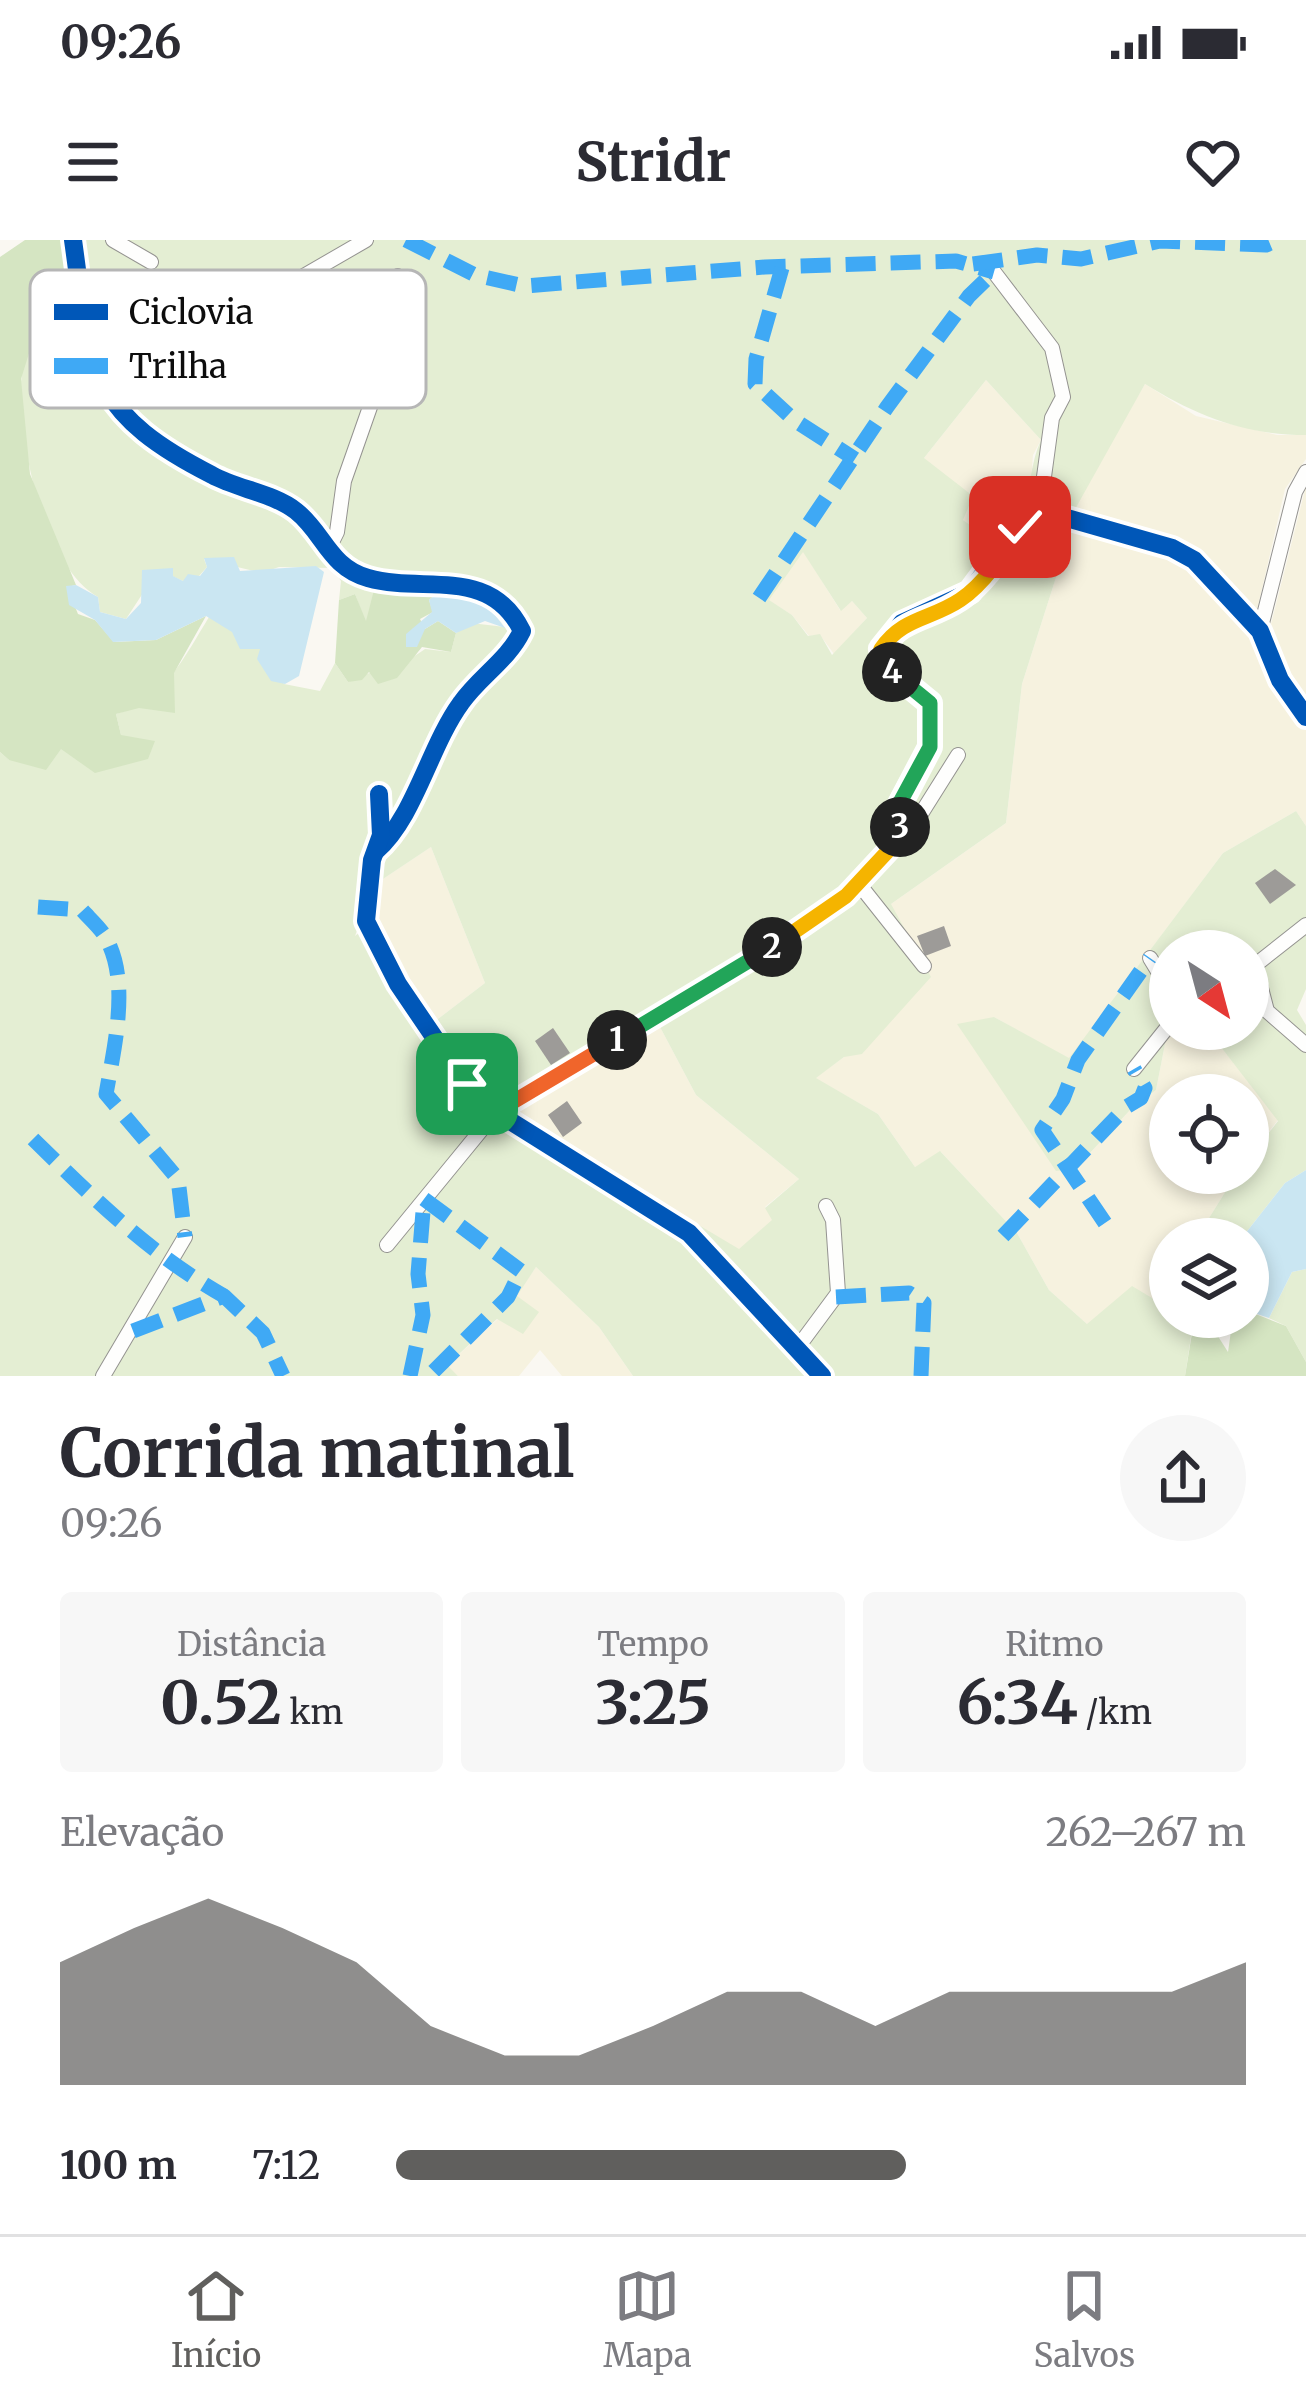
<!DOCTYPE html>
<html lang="pt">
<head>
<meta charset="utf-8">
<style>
  :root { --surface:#fff; --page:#f7f7f7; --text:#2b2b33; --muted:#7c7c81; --line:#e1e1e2; --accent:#605f5d }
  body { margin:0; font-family:Merriweather,serif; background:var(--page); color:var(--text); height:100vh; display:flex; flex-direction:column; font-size:45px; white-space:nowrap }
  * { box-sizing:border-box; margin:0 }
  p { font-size:39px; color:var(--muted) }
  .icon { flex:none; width:66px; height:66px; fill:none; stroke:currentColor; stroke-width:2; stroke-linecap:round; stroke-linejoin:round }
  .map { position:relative; height:1136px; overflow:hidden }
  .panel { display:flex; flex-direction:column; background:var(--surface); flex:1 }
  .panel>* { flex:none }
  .needle { width:78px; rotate:144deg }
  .tools { position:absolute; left:1149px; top:690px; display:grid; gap:24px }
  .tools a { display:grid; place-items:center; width:120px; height:120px; border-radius:50%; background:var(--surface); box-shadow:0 6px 18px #0003; font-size:60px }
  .pin { position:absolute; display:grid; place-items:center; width:102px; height:102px; color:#fff; margin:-51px; border-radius:24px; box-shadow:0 6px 18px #0006 }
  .km { position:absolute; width:60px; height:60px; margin:-30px; border-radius:50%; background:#222; color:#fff; font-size:33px; line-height:60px; text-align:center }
  .round { display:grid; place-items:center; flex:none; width:126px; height:126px; border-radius:63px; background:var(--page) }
  .headline { display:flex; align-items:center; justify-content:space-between; height:204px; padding:0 60px }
  h1 { font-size:66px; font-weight:700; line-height:90px }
  .metrics { display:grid; grid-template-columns:repeat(3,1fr); gap:18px; height:204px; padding:12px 60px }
  .metrics div { display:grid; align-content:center; border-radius:12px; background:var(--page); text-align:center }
  .metrics b { font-size:60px; font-weight:700 }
  .metrics small { font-size:33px; font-weight:400 }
  .metrics p { font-size:33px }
  .chart { height:336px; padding:24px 60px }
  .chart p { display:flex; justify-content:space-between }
  .chart svg { width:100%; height:216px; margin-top:12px; fill:var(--accent); opacity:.7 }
  ul { padding:0 60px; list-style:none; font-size:39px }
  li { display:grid; grid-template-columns:192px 144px 1fr; align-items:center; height:90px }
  li i { height:30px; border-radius:15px; background:var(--accent) }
  .status { display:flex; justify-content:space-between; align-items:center; height:84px; padding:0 60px; background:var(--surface); direction:ltr }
  .status svg { height:33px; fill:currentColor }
  header { display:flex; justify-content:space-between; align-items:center; height:156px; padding:0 60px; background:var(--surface); font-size:54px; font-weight:700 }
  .tabs { display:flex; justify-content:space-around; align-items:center; height:168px; border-top:3px solid var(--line); background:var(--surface); font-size:33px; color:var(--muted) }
  .tabs a { display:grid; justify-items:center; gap:6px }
  .tabs .current { color:var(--accent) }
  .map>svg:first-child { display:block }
  .farmland { fill:#f6f2df }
  .green { fill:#e4eed3; fill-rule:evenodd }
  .forest { fill:#d5e5c2 }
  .water { fill:#cae6f2 }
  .building { fill:#9d9b98 }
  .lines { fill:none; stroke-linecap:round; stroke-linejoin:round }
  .street-casing { stroke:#949390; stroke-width:16 }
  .street { stroke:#fefefd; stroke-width:14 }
  .quiet { stroke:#3fa9f5; stroke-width:15; stroke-dasharray:30 15; stroke-linecap:butt }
  .cycleway-casing { stroke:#fff; stroke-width:26 }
  .cycleway { stroke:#0057b8; stroke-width:18 }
  .split-1-casing { stroke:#fff; stroke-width:24 }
  .split-2-casing { stroke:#fff; stroke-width:24 }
  .split-3-casing { stroke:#fff; stroke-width:24 }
  .split-4-casing { stroke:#fff; stroke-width:24 }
  .split-5-casing { stroke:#fff; stroke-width:24 }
  .split-1 { stroke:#f0652b; stroke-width:15 }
  .split-2 { stroke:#22a559; stroke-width:15 }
  .split-3 { stroke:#f5b400; stroke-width:15 }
  .split-4 { stroke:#22a559; stroke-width:15 }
  .split-5 { stroke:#f5b400; stroke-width:15 }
  .key { fill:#fff; stroke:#b6b6b6; stroke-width:3 }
  .key-label { font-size:33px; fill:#0d0d0d }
</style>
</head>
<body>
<div class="status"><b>09:26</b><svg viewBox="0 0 49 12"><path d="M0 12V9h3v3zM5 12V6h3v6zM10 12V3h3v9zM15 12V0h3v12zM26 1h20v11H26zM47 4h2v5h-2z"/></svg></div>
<header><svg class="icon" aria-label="menu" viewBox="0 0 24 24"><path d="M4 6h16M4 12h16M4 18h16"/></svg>Stridr<svg class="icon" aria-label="heart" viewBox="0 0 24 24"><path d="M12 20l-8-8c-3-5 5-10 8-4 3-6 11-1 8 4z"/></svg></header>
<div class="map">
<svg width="1306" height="1136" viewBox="0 0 1306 1136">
  <rect width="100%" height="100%" fill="#faf8f2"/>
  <g class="farmland">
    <polygon points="986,140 1041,200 1033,215 1030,253 1002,295 991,299 963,280 924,218"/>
    <polygon points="1145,144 1196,176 1277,195 1306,195 1306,219 1285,249 1256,375 1196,311 1069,273"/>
    <polygon points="1306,246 1306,461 1269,392"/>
    <polygon points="1035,275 1064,289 1179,318 1250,392 1306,480 1306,586 1296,571 1223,613 1069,819 994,777 1075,929 1132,868 1156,850 1166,799 1177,789 1207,789 1278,880 1248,919 1248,855 1170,855 1170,933 1237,933 1196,999 1170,999 1170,1056 1163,1064 1088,1085 1049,1050 1017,993 941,912 915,927 878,874 815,838 844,817 891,664 1006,583 1022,444 1059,328 1020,310"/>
    <polygon points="803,311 840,370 852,361 867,378 834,414 820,395 809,396 792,375 768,360"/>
    <polygon points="431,607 485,743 434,782 398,734 370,674 374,645"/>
    <polygon points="660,787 696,855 799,939 765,967 773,980 739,1010 508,872"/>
    <polygon points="536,1027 599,1087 633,1136 562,1136 540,1110 519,1136 458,1136 446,1126 498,1079 523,1093 516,1056"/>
  </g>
  <g class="green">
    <path d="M64,0H1306V195C1244,195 1197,176 1145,144L1064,289L1035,276L1020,310L1059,328L1022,444L1006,583L891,664L931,737L862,814L844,817L816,838L878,874L915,927L940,911L1017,993L1049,1050L1087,1084L1132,1046L1162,1064L1170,1056V1077H1194L1185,1136H633L599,1087L536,1027L517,1056L539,1072L523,1094L497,1079L447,1125L458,1136H0V512L9,520L121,495L116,474C163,462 185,416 209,377L261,408L284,444L320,451L335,423L348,442C376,428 400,428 425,409L451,412L456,393L471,383L505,387L480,355C420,351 410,335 366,384L355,354L339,360L341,341L332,328L279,327L262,333L204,319L207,327L199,336L183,341L172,336L173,329L143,353L126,379L100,372L98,357C43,326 19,203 21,142C22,122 34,98 40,78L71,69ZM986,140L1041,200C1025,233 1035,281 991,299L963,280L973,256L924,218ZM803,312L841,371L852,361L867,378L832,415L820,394L808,396L792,375L769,360ZM431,607L485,743L434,782L398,734L375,680L355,696L374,645ZM660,787L696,855L799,939L765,968L772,980L739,1009L509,872Z"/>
    <polygon points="1296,571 1306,586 1306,749 1297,770 1306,785 1306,930 1285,943 1241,999 1196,999 1237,933 1248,933 1248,919 1278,881 1207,789 1248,789 1248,711 1170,711 1170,789 1177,789 1166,799 1156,850 1132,868 1075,929 1056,931 957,784 994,777 1069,818 1223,613"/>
    <polygon points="1306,1029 1306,1122 1286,1086 1269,1078 1292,1032"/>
  </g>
  <g class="forest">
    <polygon points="25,0 64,0 71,69 40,78 21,139 30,234 76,345 67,347 78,374 95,380 114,402 156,400 206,376 174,433 175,473 139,468 116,474 121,495 155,501 148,519 95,533 61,509 46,530 9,520 0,512 0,17"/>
    <polygon points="415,347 436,354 429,360 433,372 420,379 425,389 438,381 456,393 451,412 422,407 397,438 378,444 369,432 362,440 348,442 335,423 339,360 355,354 366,381 374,350"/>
    <polygon points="1248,1071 1286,1086 1306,1122 1306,1136 1185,1136 1192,1093 1214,1090 1228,1112 1233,1077 1248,1077"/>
  </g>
  <g class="water">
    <polygon points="234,317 240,331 316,326 324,332 299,436 285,444 271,441 257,419 260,409 240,409 232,392 206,376 156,400 113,402 95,380 69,365 66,346 76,345 98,357 100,372 126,379 141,363 142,330 173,328 173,336 183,341 188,334 200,336 207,327 204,318"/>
    <polygon points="436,354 480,355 505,388 485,381 456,393 438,381 425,389 417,407 406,407 406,394 432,372 429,360"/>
    <polygon points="1306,930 1306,1029 1292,1032 1269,1078 1248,1071 1248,999 1241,999 1285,943"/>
  </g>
  <g class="building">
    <polygon points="1275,629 1296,645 1270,664 1255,643"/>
    <polygon points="944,686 951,706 925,716 917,696"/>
    <polygon points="553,788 570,813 551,825 535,801"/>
    <polygon points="567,861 582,883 563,897 548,875"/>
  </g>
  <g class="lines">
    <defs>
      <g id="street">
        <path d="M73,0C91,128 86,171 212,235C237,249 273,253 296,271C324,293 329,327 368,338C424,354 490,325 522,391C508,420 479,437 461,463C429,507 415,577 376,611"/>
        <polyline points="113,0 151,22"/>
        <polyline points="994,32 1052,108 1063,157 1052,178 1040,266"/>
        <polyline points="99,141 197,82 257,63 366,0"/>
        <polyline points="327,312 337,292 344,241 370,167 398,36"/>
        <polyline points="1260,391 1295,252 1306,232"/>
        <polyline points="379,554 381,595 372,620 366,681 398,744 453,825 496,872 689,993 822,1136"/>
        <polyline points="901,597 899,566 930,507 930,463 891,431 881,409 902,383 970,352 1032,268 1172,308 1194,320 1260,391 1280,440 1306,477"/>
        <polyline points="859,644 924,726"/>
        <polyline points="1150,718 1170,751"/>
        <polyline points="1255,725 1267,771 1306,805"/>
        <polyline points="1249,730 1306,685"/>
        <polyline points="1134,829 1170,784"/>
        <polyline points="387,1005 496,872 720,741 846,656 914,585 958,515"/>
        <polyline points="798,1107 838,1053 833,980 826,966"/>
        <polyline points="103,1136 185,997"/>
      </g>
    </defs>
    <use href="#street" class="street-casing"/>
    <use href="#street" class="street"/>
    <g class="quiet">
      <polyline points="406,0 475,35 524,46 765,27 956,21 994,32"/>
      <polyline points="973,24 1037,15 1081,19 1160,1 1266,5 1278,0"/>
      <polyline points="782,28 756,119 755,144 794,180 855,219"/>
      <polyline points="759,358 887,167 969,56 994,32"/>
      <path d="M38,667L82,670C90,679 102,689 107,700C130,744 114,808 106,854L178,939L185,997"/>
      <path d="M33,899C94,959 150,1014 224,1056"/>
      <polyline points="424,959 521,1031 508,1057 429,1136"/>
      <polyline points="1105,983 1042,890 1063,859 1078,820 1150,718"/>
      <polyline points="1003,996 1126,867 1141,858 1145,848 1134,829"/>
      <polyline points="836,1057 909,1053 924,1063 921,1136"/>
      <polyline points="133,1091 224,1056 263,1093 283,1136"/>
      <polyline points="410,1136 423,1075 418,1034 424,959"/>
    </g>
    <defs>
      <g id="cycleway">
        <path d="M73,0C91,128 86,171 212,235C237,249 273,253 296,271C324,293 329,327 368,338C424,354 490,325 522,391C508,420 479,437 461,463C429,507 415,577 376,611"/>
        <polyline points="379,554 381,595 372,620 366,681 398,744 453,825 496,872 689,993 822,1136"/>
        <polyline points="901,597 899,566 930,507 930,463 891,431 881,409 902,383 970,352 1032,268 1172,308 1194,320 1260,391 1280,440 1306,477"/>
      </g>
    </defs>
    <use href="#cycleway" class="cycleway-casing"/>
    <use href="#cycleway" class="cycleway"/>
  </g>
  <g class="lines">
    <defs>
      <polyline id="split-1" points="467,844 496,872 617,800"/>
      <polyline id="split-2" points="617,800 772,707"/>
      <polyline id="split-3" points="772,707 846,656 901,597 900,587"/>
      <polyline id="split-4" points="892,432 930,463 930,507 898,566 900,587"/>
      <path id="split-5" d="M892,432L881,409C903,377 930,380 960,360C982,346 1008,310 1020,287"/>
    </defs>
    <use href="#split-1" class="split-1-casing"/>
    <use href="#split-2" class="split-2-casing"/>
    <use href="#split-3" class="split-3-casing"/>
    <use href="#split-4" class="split-4-casing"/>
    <use href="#split-5" class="split-5-casing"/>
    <use href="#split-1" class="split-1"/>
    <use href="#split-2" class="split-2"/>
    <use href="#split-3" class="split-3"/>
    <use href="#split-4" class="split-4"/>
    <use href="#split-5" class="split-5"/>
  </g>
  <rect x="30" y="30" width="396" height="138" rx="18" class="key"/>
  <rect x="54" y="64" width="54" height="16" fill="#0057b8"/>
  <rect x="54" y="118" width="54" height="16" fill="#3fa9f5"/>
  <g class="key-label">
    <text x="129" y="84">Ciclovia</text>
    <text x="129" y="138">Trilha</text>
  </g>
</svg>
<div class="tools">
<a><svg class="needle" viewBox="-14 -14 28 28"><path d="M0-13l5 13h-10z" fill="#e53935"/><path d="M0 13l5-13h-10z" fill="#7c7c81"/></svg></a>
<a><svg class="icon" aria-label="locate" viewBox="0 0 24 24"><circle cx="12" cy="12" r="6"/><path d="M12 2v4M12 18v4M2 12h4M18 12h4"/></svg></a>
<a><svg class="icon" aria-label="layers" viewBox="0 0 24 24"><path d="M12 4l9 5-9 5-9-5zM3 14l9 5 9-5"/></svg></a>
</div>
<div class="pin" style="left:467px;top:844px;background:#1e9e55"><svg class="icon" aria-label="arrive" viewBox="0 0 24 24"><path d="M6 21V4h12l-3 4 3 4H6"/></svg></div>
<div class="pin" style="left:1020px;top:287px;background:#d93025"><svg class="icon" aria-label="check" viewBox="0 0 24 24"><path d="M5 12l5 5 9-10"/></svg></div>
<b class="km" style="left:617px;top:800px">1</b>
<b class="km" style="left:772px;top:707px">2</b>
<b class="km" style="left:900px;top:587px">3</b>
<b class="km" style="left:892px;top:432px">4</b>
</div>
<section class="panel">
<div class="headline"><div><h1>Corrida matinal</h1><p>09:26</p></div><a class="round"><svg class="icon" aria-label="share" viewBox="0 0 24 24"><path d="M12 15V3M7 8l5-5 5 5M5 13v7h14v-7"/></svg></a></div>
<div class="metrics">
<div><p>Distância</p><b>0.52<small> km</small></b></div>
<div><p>Tempo</p><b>3:25</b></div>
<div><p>Ritmo</p><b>6:34<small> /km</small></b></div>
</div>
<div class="chart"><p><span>Elevação</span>262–267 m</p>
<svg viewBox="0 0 160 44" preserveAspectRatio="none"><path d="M0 44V19L10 12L20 6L30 12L40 19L50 32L60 38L70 38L80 32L90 25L100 25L110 32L120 25L130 25L140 25L150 25L160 19V44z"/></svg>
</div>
<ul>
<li><b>100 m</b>7:12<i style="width:60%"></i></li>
</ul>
</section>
<nav class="tabs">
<a class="current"><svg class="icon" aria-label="home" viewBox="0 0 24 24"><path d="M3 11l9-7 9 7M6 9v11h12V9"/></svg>Início</a>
<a><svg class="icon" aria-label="map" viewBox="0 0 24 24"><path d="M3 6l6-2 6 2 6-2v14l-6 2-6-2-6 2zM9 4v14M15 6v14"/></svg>Mapa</a>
<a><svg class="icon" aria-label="saved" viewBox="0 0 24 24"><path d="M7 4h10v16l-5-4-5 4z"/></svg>Salvos</a>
</nav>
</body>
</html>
